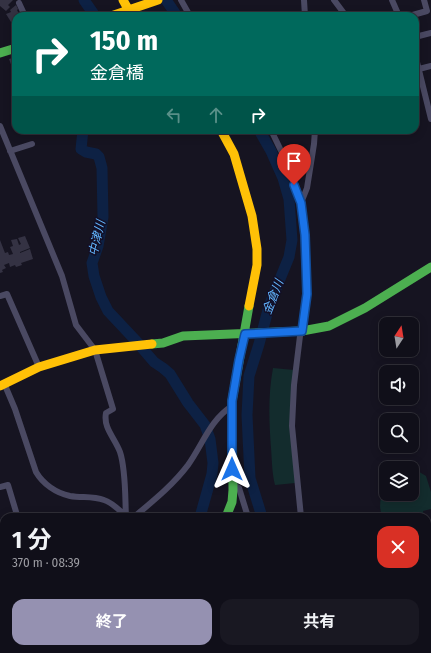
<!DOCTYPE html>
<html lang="ja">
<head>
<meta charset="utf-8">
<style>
  body { margin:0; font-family:"Fira Sans Condensed","Noto Sans JP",sans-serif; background:#191822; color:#f1f3f6; height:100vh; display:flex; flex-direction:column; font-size:15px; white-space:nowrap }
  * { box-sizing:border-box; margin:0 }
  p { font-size:13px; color:#9c9ca2 }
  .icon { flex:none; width:22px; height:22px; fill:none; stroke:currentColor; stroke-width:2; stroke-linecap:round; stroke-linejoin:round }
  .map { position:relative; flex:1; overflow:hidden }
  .details { position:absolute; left:0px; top:513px; width:431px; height:140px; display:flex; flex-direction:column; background:#100f19; border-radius:12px 12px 0 0; box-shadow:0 2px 10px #0003,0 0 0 1px #302f38 }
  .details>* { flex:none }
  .hud { position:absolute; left:12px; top:12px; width:407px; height:122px; border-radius:12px; box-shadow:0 2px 10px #0003,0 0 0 1px #302f38; background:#00695c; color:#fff; overflow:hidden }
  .needle { width:26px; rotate:12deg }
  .buttons { position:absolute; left:379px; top:317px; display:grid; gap:8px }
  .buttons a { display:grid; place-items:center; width:40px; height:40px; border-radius:8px; background:#100f19; box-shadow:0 2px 10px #0003,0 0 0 1px #302f38; font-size:20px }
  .pin { position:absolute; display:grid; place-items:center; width:34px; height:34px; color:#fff; margin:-41px -17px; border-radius:50% 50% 50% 0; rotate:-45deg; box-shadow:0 0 4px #0007 }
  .pin .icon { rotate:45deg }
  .me { position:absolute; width:44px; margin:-22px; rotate:0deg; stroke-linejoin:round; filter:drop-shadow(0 0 3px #0008) }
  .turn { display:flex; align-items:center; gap:14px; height:84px; padding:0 12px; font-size:18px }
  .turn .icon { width:52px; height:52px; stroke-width:2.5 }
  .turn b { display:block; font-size:28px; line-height:34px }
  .lanes { display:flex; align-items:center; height:38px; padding:0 12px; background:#0003; justify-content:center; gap:20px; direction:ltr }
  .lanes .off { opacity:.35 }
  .round { display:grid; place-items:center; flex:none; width:42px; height:42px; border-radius:12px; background:#191822 }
  .headline { display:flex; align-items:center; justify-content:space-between; height:68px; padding:0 12px }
  h1 { font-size:24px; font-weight:700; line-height:30px }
  .primary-button { display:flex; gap:8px; margin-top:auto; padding:8px 12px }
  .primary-button a { flex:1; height:46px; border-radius:12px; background:#9591b1; color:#fff; font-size:16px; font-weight:700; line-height:46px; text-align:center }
  .primary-button a+a { background:#191822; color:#f1f3f6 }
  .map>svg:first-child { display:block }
</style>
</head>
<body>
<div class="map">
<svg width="431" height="653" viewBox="0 0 431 653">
  <rect width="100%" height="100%" fill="#161421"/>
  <!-- green -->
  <path fill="#132c2d" d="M273,368l21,2 1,113 -20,2c-3,-12 -3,-24 -4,-37 -2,-27 -3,-53 2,-80z
    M416,470l10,6 5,16v17l-8,2 1,6h-43l1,-2c-5,-11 2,-21 -1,-32l4,-7h1v18h26v-23z"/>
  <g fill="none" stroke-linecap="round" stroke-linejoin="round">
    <!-- river -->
    <path stroke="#0d2144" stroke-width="11" d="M84,0l9,13
      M166,0l11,16
      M83,130l-2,19 5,3 10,2 3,3 3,11 1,49 -5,29 -6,17 2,13 7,21 7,14 31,33
      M259,130l12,21 12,27 6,21 3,41 -3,17 -20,49 -10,38 -10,32 -2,39 3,63 12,39
      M142,348l12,14 9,6 7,6 18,29 17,22 5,14 3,24 -1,11 -12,43
      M114,653l3,-4
      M264,653l1,-4"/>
  </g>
  <!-- building -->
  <path fill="#343243" d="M0,0h13l-5,5 2,2 -4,4 -6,-5z
    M16,5l2,4 -1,1 3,6h-4v4l-5,2 -5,-8 5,-2 -1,-2z
    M16,57v12l-3,1 -4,-11z
    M25,236l5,12 -10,4v1l10,-4 3,10 -12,4 1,2 -6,2 -1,-2 -5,2 -1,-4 -5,2 2,3 -4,2 1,2 -3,1v-33l5,13 3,-1 1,3 4,-1 -3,-7 3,-1 -2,-6 6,-1 2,6 2,-1 -3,-6z
    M431,550v13l-4,-12z"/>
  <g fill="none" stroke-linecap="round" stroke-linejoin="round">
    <!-- street -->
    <path stroke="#4a4962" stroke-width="6" d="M181,0l9,16
      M304,0l1,16
      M334,0l12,16
      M392,0l7,16
      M19,3l6,13
      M409,16l18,-5 -3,-11
      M415,37l16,-4
      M415,54l16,65
      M419,69l12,-3
      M0,126l62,150 14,49 19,25 18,59 -7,4c-3,15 9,25 14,39 6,18 5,46 6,65
      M271,130l15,31 15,42
      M10,151l22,-7
      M0,296l7,-2 32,73
      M4,383l11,26 21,63c7,12 20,21 34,24 12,2 23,0 34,4 9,3 15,10 22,16
      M233,485l6,3 9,29
      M0,487l8,-2 9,30
      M134,517c19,-16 39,-32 54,-52 15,-21 22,-45 44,-59
      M301,517l-9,-91 2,-41 6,-49 2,-5 5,-37 -3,-70 -3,-21 6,-15 7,-44 1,-14
      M427,617l4,15
      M36,653l2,-4
      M248,653l1,-4"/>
    <!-- fast -->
    <path stroke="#4caf50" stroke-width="9" d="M0,53l16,-5
      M152,344l11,-1 20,-7 119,-5 27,-5 36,-18 66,-41
      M226,517l6,-15 1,-12 -1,-89 17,-95"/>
    <!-- slow -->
    <path stroke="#ffc107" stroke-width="9" d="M123,0l9,16
      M111,16l47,-16
      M221,130l13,24 18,62 5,33v16l-8,41
      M0,386l39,-19 56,-17 57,-6
      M184,653l1,-4"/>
  </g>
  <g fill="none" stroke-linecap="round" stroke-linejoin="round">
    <!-- route casing -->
    <g stroke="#114b97" stroke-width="10">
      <path id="route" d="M232,469v-68l7,-41 6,-26 57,-3 5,-37 -2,-59 -4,-32 -7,-18"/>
    </g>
    <!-- route -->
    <use href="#route" stroke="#1a73e8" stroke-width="7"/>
  </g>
  <g text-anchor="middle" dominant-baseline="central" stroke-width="3" stroke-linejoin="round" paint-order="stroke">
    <!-- water labels -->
    <g font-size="12" font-style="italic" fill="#62b6ff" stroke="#130f26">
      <text transform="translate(97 238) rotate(-77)">中津川</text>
      <text transform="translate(273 297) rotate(-69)">金倉川</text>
    </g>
  </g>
</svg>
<div class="buttons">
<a><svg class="needle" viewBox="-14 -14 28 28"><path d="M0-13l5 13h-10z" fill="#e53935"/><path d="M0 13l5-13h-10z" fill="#9c9ca2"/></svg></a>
<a><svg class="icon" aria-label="sound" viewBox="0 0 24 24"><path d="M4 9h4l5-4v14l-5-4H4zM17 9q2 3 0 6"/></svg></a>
<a><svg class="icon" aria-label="search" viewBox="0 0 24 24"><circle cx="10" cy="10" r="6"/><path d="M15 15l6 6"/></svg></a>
<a><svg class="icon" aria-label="layers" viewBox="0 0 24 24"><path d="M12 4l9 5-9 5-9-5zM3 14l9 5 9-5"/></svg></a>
</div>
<div class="pin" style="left:294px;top:185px;background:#d93025"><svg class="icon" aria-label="arrive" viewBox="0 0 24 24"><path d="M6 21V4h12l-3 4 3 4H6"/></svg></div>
<svg class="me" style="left:232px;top:469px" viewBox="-20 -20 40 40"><path d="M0-17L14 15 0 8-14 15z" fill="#1a73e8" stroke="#fff" stroke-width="4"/></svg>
<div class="hud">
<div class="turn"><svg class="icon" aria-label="right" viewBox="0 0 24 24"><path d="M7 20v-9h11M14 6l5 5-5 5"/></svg><div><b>150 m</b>金倉橋</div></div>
<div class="lanes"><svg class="icon off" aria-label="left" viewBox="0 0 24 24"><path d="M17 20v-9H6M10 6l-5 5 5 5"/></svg><svg class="icon off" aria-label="ahead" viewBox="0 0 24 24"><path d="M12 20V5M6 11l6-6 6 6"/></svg><svg class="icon" aria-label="right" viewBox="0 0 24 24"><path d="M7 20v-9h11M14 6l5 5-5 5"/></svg></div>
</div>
<section class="details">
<div class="headline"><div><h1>1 分</h1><p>370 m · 08:39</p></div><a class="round" style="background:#d93025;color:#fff"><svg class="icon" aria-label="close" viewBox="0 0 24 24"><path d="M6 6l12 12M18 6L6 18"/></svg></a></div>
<div class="primary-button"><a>終了</a><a>共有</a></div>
</section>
</div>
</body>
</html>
